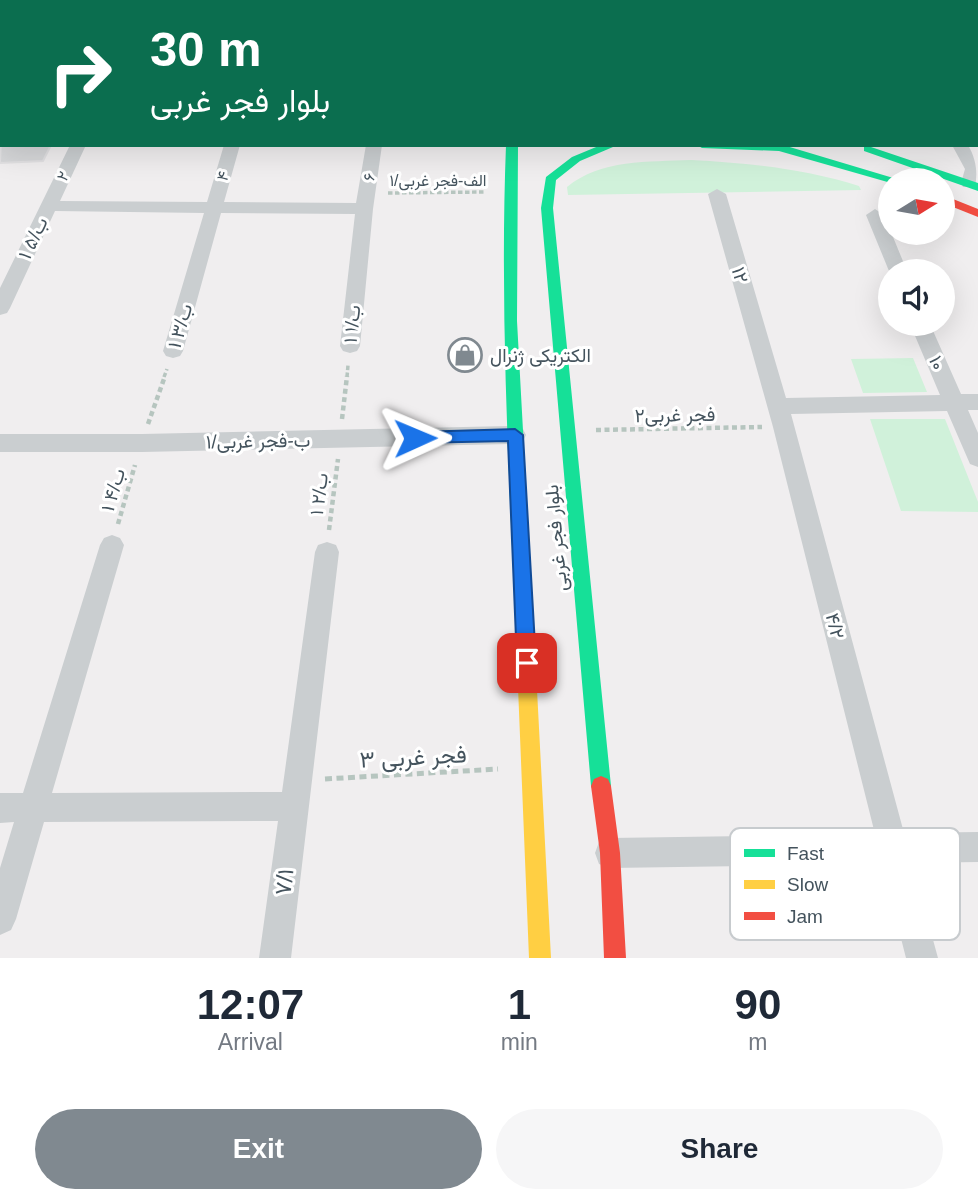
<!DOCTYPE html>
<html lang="en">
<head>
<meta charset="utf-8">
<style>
  body { margin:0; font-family:Arial,Vazirmatn,sans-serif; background:#f6f6f7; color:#1f2937; height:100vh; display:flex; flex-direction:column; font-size:26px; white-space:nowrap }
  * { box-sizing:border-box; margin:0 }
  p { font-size:23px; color:#747a83 }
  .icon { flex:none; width:38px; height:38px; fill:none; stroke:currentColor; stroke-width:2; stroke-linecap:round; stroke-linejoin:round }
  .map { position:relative; height:958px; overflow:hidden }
  .sheet { display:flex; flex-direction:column; background:#fff; flex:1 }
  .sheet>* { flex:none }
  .top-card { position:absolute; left:0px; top:0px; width:978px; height:147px; box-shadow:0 7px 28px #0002; background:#0b6e4f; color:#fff; overflow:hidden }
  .needle { width:46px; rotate:79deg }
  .tools { position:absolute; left:878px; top:168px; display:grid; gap:14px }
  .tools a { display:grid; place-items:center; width:77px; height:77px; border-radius:50%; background:#fff; box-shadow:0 7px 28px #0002; font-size:35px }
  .pin { position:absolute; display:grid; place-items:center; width:60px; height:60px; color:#fff; margin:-30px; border-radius:14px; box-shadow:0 4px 10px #0006 }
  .me { position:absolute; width:77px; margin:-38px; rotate:89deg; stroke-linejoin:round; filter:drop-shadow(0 0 5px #0008) }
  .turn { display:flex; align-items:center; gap:24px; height:147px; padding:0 35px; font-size:32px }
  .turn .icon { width:91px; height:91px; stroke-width:2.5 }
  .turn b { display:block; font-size:49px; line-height:60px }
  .eta { display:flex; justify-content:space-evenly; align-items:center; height:119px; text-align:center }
  .eta b { font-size:42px; font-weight:700; line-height:49px }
  .cta { display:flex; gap:14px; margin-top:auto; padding:14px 35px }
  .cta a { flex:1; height:80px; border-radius:42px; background:#808990; color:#fff; font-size:28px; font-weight:700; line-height:80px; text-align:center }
  .cta a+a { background:#f6f6f7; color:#1f2937 }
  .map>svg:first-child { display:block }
</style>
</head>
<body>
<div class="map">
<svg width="978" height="958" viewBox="0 0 978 958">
  <rect width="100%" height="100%" fill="#f0eeef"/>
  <!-- green -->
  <path fill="#d0f1da" d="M691,160c58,3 113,9 168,26l2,4 -293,5 -1,-8c34,-28 81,-25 124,-27z
    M913,358l14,34 -64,1 -12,-34z
    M870,419h75l33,83v10l-77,-1z"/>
  <!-- building -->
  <path fill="#d6d7d9" stroke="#e1e0e2" stroke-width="2" d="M2,116v29h49l-8,16 -43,2z"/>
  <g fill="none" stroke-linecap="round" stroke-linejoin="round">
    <!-- path-far2 -->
    <path stroke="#b6c5bf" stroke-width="3.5" stroke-dasharray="4.5 2.5" stroke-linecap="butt" d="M388,193l96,-1
      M164,377l3,-8
      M347,377l1,-12"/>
    <!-- path-far1 -->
    <path stroke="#b6c5bf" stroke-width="4.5" stroke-dasharray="5 3.5" stroke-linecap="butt" d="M342,419l5,-43
      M148,424l17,-48
      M596,430l166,-3
      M118,524l17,-59
      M329,530l9,-71"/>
    <!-- path -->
    <path stroke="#b6c5bf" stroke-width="5" stroke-dasharray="7 4.5" stroke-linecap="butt" d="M325,779l173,-10"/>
    <!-- street -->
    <path fill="#caced0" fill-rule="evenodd" d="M70,145h16l-26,56 147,1 17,-57h16l-16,57 132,1 10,-58h16l-9,64 -13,137 -3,5 -7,2 -7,-2 -3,-5 15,-132 -134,-1 -38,138 -3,5 -7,2 -7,-2 -3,-5 41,-138 -149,-2 -45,97 -3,5 -7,2v-27z
      M952,145h16c8,14 10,27 7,42h-12l-2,-4 4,-14z
      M717,189l9,5 60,204 154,-3 -30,-71h20l31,70h17v16h-10l10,23v34l-8,-3 -23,-53 -156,3 113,419 74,-1v30l-66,1 26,95h-32l-24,-94 -272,4 -11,-4 -4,-11 4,-11 11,-4 265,-4 -102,-407 -65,-233z
      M875,209l9,6 23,56h-16v3l-2,-3 -23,-56z
      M515,426l8,3 3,6 -3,6 -8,3 -373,8h-142v-18h142z
      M112,535l8,3 4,7 -72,248 230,-1 33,-240 3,-7 9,-3 9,3 3,7 -48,406h-32l19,-137 -234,1 -28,97 -5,11 -11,5v-67l14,-46 -14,1v-30h23l77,-248 4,-7z"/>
    <!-- fast -->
    <path fill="#16e098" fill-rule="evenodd" d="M0,37h2v6h-2z
      M506,145h12l-1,176 16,292 -3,6 -6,2 -6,-2 -3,-6c-7,-156 -15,-312 -9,-468z
      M601,145l12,2 -33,14 -24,19 -3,28 58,578 -3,7 -7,3 -7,-3 -3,-7 -50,-578 5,-31 26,-20z
      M697,145h86l117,35h-9v3l-112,-32 -77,-3z
      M868,146l110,37v8l-114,-40v-4z"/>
    <!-- slow -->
    <path fill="#ffcf43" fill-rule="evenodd" d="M976,5h2v6h-2z
      M524,605l6,2 3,6 18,345h-22l-14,-345 3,-6z"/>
    <!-- jam -->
    <path fill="#f24e42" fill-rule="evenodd" d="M976,30h2v6h-2z
      M943,195l35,14v8l-35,-14z
      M601,776l7,3 3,7 9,67 6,105h-22l-4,-105 -9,-67 3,-7z"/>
  </g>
  <!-- route -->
  <path fill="#1a73e8" stroke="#114b97" stroke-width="2" d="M515,429l8,6 13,228 -3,7 -6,2 -7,-2 -3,-7 -9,-222 -93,2 -8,-5 8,-6z"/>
  <!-- icons -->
  <defs>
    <g id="shop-ring" transform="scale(1.75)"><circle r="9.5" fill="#fff" stroke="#808990" stroke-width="1.5"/><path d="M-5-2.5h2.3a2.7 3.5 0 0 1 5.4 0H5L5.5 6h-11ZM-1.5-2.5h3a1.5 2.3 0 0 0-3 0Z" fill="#808990"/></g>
  </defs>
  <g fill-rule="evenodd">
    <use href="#shop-ring" x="465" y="355"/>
  </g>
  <g text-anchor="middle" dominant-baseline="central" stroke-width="6" stroke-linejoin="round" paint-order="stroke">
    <!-- far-street labels -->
    <g font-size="16" fill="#44535d" stroke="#fff">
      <text transform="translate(63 176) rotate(-64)">۲</text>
      <text transform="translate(223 176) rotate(-72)">۴</text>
      <text transform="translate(369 177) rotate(-82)">۶</text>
      <text x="438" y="180">۱/الف-فجر غربی</text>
    </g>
    <!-- street labels -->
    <g font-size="19" fill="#44535d" stroke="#fff">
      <text transform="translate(33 238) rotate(-65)">۱ ب/۵</text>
      <text transform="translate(740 275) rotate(74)">۱۲</text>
      <text transform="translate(352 324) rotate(-84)">۱ ب/۱</text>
      <text transform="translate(180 326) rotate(-74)">۱ ب/۳</text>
      <text transform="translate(937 363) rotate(67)">۱۰</text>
      <text transform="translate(675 415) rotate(-1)">فجر غربی۲</text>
      <text transform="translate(258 441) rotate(-1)">۱/ب-فجر غربی</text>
      <text transform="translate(113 490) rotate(-74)">۱ ب/۴</text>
      <text transform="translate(319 494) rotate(-83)">۱ ب/۲</text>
      <text transform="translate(556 538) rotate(-95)">بلوار فجر غربی</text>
      <text transform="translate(835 626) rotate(76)">۴/۲</text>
    </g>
    <!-- poi labels -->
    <g font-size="19" fill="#44535d" stroke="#fff" text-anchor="start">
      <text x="490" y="355">الکتریکی ژنرال</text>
    </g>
    <!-- near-street labels -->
    <g font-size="23" fill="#44535d" stroke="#fff">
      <text transform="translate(413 757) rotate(-3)">۳ فجر غربی</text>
      <text transform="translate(284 882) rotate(-83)">۷/۱</text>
    </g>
  </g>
  <!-- legend -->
  <rect x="730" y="828" width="230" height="112" rx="10" fill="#fff" stroke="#c7cbce" stroke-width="2"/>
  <rect x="744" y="849" width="31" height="8" fill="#16e098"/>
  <rect x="744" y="880" width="31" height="9" fill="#ffcf43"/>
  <rect x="744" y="912" width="31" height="8" fill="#f24e42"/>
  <g font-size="19" fill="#44535d">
    <text x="787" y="860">Fast</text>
    <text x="787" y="891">Slow</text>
    <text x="787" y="923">Jam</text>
  </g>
</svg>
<div class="tools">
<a><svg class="needle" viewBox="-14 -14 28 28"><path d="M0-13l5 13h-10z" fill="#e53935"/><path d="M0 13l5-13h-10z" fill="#747a83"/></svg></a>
<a><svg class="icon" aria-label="sound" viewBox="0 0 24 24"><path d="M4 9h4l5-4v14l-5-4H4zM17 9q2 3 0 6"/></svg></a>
</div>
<div class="pin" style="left:527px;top:663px;background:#d93025"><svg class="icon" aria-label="arrive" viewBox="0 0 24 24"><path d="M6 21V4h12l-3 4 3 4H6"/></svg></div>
<svg class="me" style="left:415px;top:438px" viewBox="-20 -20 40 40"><path d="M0-17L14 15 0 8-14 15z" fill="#1a73e8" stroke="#fff" stroke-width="4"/></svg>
<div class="top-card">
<div class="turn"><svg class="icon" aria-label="right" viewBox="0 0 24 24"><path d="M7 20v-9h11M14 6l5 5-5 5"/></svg><div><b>30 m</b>بلوار فجر غربی</div></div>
</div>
</div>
<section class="sheet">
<div class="eta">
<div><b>12:07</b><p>Arrival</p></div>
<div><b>1</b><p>min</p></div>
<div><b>90</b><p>m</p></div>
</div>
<div class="cta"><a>Exit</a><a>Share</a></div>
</section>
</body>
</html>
